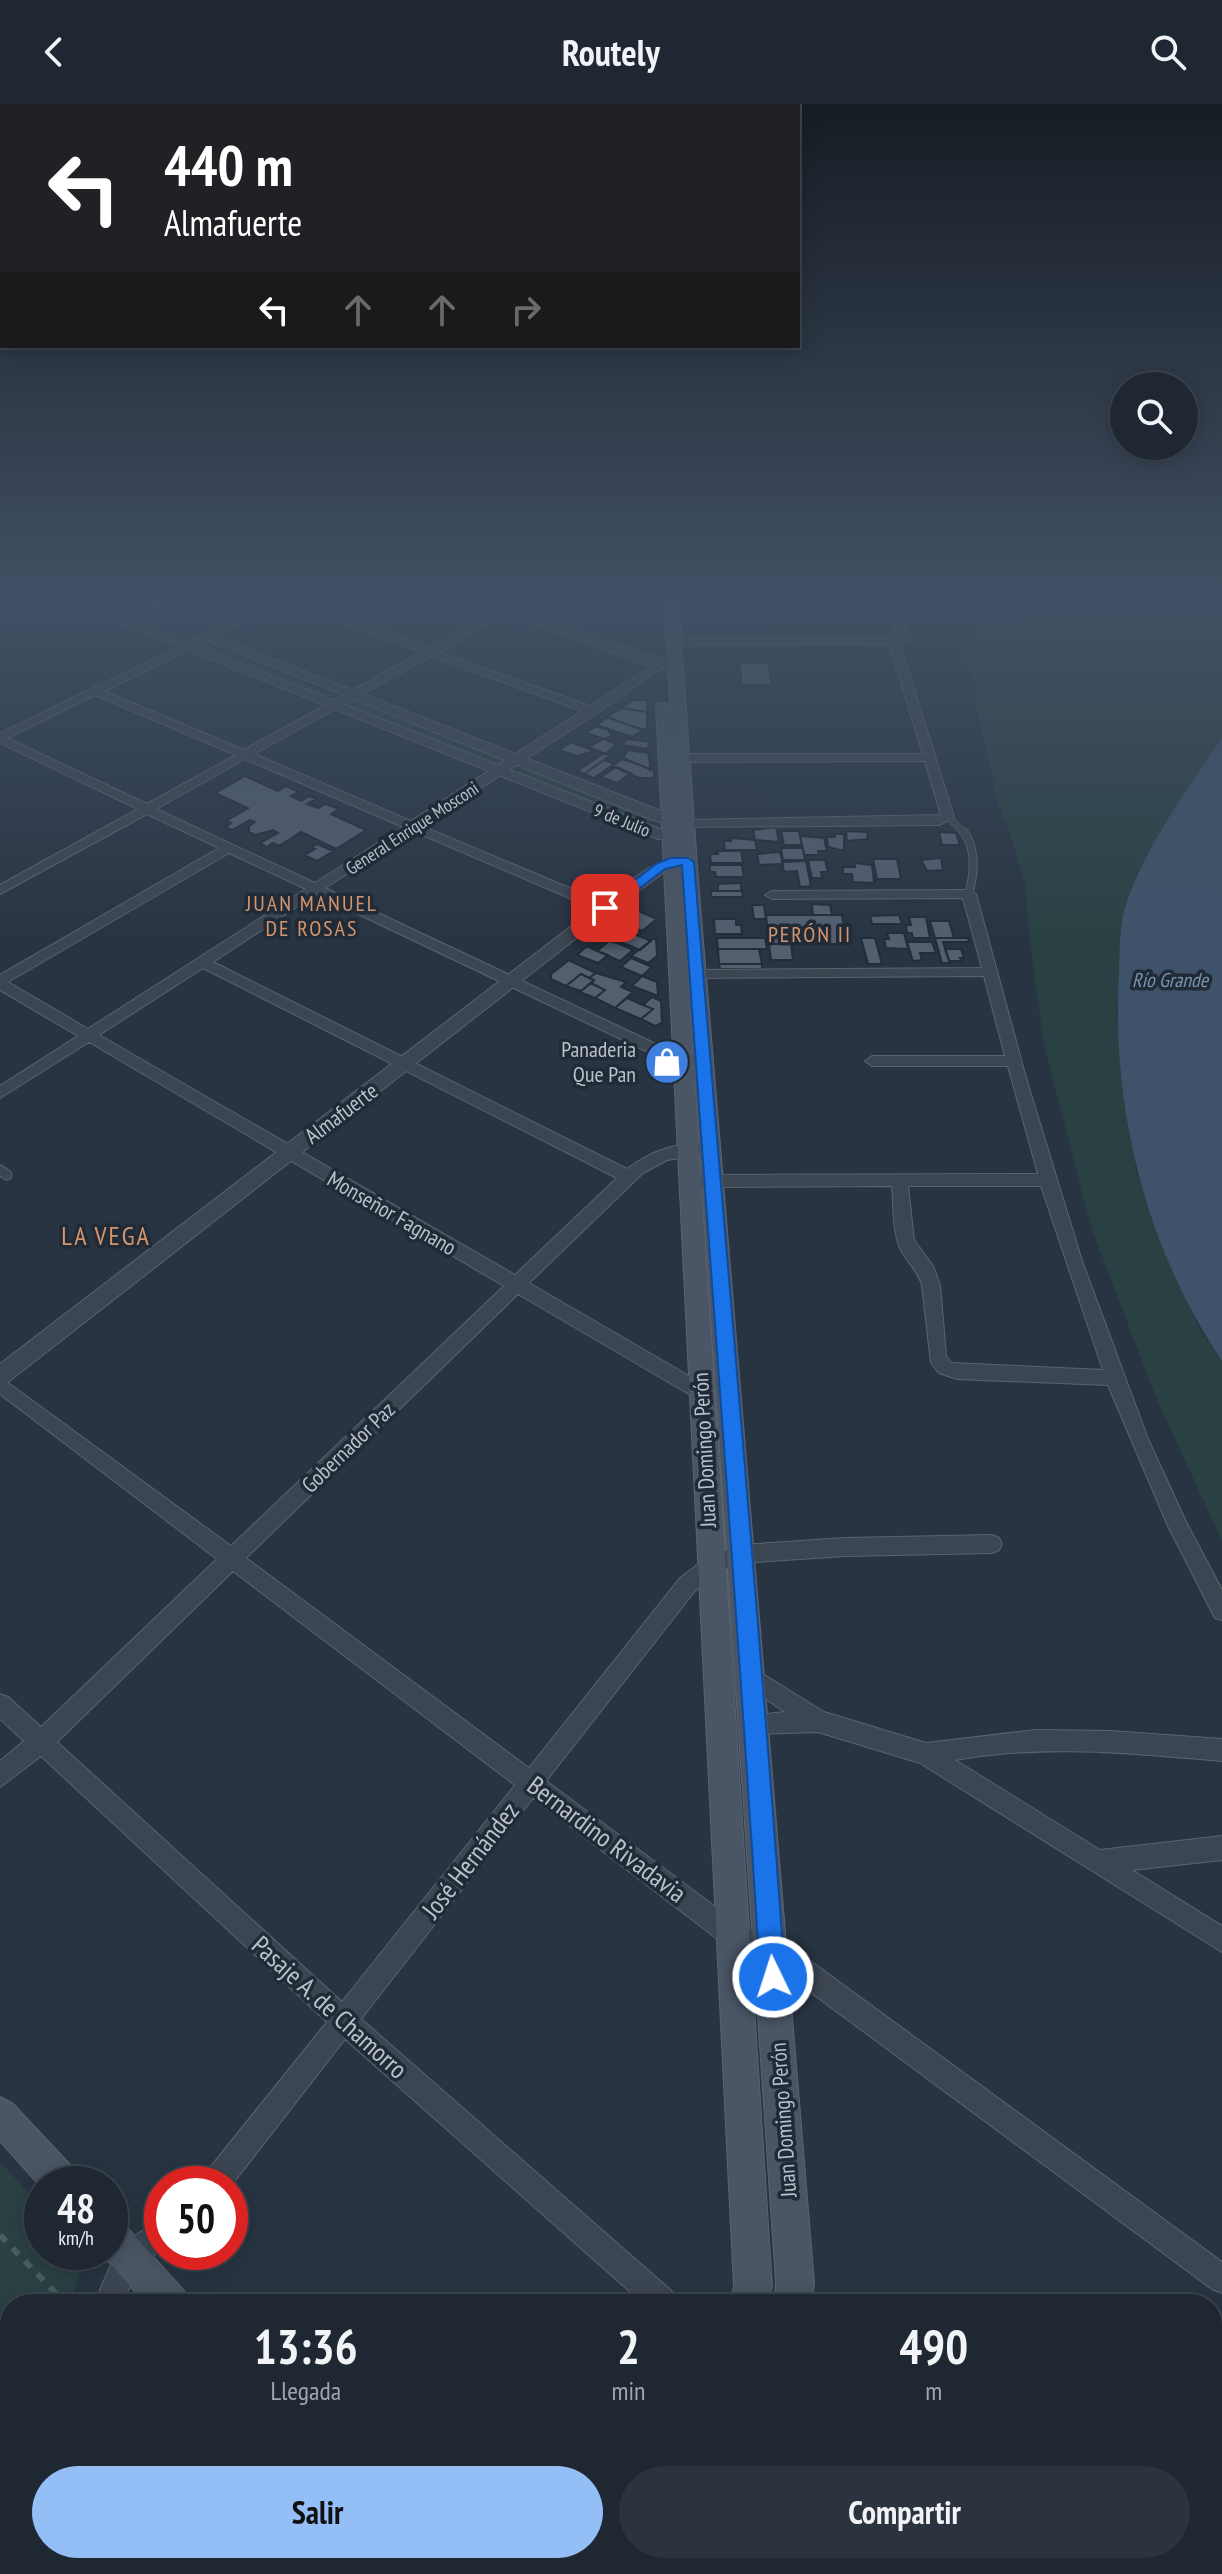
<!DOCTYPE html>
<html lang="es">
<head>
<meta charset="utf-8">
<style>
  body { margin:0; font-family:"PT Sans Narrow",sans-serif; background:#2b333e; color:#f1f3f6; height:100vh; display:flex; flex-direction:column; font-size:30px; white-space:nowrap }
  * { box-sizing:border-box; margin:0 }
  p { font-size:26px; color:#a1a5ac }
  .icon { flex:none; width:44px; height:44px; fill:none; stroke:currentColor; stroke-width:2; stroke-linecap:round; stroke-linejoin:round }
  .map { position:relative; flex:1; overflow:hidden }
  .drawer { position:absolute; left:0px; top:2190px; width:1222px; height:280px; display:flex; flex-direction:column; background:#1e2732; border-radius:32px 32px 0 0; box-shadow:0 4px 20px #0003,0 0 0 2px #3c444d }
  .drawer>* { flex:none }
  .top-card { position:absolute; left:0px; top:0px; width:800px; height:244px; box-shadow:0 4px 20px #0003,0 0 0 2px #3c444d; background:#202124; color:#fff; overflow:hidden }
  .tools { position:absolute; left:1110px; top:268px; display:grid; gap:16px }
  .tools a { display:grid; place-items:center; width:88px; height:88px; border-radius:50%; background:#1e2732; box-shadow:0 4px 20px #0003,0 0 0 2px #3c444d; font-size:40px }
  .speed { position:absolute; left:24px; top:2062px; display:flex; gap:16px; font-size:40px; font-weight:700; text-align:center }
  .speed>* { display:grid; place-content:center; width:104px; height:104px; border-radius:50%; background:#1e2732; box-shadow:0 4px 20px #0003,0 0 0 2px #3c444d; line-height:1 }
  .speed small { font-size:20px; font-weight:400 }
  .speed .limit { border:12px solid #d22; background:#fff; color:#111 }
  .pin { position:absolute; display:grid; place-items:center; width:68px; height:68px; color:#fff; margin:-34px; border-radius:16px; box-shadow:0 4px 12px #0006 }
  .me { position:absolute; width:88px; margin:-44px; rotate:356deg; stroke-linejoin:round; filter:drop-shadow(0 0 6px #0008) }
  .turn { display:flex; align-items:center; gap:28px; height:168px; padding:0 32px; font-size:36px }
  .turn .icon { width:104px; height:104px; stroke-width:2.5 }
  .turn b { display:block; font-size:56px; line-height:68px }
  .lanes { display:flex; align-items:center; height:76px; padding:0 32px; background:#0003; justify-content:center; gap:40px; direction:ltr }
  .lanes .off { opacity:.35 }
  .eta { display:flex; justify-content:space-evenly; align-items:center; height:136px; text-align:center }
  .eta b { font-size:48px; font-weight:600; line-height:56px }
  .action { display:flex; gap:16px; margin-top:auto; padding:16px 32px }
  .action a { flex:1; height:92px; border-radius:48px; background:#94bef6; color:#111; font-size:32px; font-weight:600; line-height:92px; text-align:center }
  .action a+a { background:#2b333e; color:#f1f3f6 }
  header { display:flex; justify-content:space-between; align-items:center; height:104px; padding:0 32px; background:#1e2732; font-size:36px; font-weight:600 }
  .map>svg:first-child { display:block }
</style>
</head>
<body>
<header><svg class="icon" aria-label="back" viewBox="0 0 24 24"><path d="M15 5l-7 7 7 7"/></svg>Routely<svg class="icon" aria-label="search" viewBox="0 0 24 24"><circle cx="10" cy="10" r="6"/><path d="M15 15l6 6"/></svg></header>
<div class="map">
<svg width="1222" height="2470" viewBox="0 0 1222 2470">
  <rect width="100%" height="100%" fill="#283442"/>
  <!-- green -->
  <path fill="#2a4143" d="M976,492h246v142l-42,65 -54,101 -9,109 19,157 32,91 32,68 22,32v180l-67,-146 -64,-168 -47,-182 -14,-101 -5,-60 -17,-57 -9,-21 -24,-103 2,-19 -15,-27 16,-26z
    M201,538l132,53 -7,3 -131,-53z
    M351,596l150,60 1,3 -7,1 -150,-60z
    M522,664l129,51 -1,3 -7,2 -126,-52z
    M0,2058l42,45v45h37c2,20 -1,34 -11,52h-58v19l-10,-9z
    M178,2460h194l10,10h-195z"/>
  <!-- water -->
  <path fill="#3e536a" d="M1222,634v623c-76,-113 -111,-253 -103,-387 1,-23 0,-52 8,-73 22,-59 60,-112 95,-163z"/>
  <!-- building -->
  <path fill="#535f6f" stroke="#232d39" stroke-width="2" d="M159,492h11l10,3 -21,10 -16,-6z
    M739,559h29l4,22h-30z
    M633,596h14v12l-26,-4z
    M621,604l26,4v15l-4,3 -36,-13z
    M607,613l36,13 -11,7 -35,-12z
    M596,622l12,4 4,6 -8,3 -18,-6z
    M603,635l13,5 -10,10 -18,-7z
    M627,635l23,3 -3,7 -25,-4z
    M571,638l24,9 -18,5 -18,-6z
    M628,646l20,3 3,17 -28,-12z
    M604,649l7,2 -27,19 -7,-3z
    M622,655l32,11v8h-15l-27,-12z
    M604,656l10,4 -20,14 -10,-4z
    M616,663l15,6 -14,10 -16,-6z
    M245,672l33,15 8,-5 13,6 -8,4 10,5 8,-5 7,3 -9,5 11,4 8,-4 13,5 -8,5 35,16 -30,19 -35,-17 -22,14 -6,-3 -6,4 -7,-4 18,-10 -5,-3 -18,5 -6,-3v-6l6,-4 -5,-2 -18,10 -7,-3 6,-4 -5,-2 22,-13 -33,-15z
    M776,723l3,15 -24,-2 -2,-10z
    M781,727h18l3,14h-18z
    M846,727l21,1 1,7 -21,2z
    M939,728l17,1 4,12h-18z
    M835,730h9v17l-16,-4 -1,-10h8z
    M800,732l24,2 3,13h-9l1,4h-15z
    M731,734l24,2 2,10h-32l-1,-9h7z
    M317,740l16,7 -16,10 -13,-6 11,-6 -4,-2z
    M781,744h22l2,12h-22z
    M717,747h24l2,12h-32l-1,-9h8z
    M780,748l3,12 -24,1 -2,-11z
    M941,754l2,12 -16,1 -6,-11z
    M873,755h24l4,20h-24z
    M808,756h17l3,12h-7l1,6h-10z
    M806,757l5,25 -11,1 -3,-16 -13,1 -2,-10z
    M855,759l17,2 2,18 -21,-1 -1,-8h-9v-7h12z
    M710,761h32l2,12h-28l-1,-5h-5z
    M741,779v8h-23v-7z
    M711,787h31l1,6h-32z
    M812,800l18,1 2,10h-19z
    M752,801h12l2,14h-12z
    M634,805l23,10 -15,12 -23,-10z
    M766,811h76l5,29h-78z
    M899,811l3,9h-30l-2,-8z
    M909,813h17l4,21h-17l-1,-5h-5l-1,-8h5z
    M714,815h22v6h5l1,9h-27z
    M930,817h19l5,17h-19z
    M629,828l22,9 -11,9 -22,-9z
    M887,829h17l4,16 -22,-1 -2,-9h5z
    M717,834h48l2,11h-49z
    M861,834h14l7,26h-14z
    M935,834h33l1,4h-26l7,21h-8z
    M653,835h3l1,17 -9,7 -17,-7z
    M609,837l11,3 13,6 -13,11 -23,-10z
    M907,838h25l4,11h-16l2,7 -9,1z
    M769,840h22l2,16h-22z
    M587,842l10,5 11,4 -10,8 -21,-8z
    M718,845h41l3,15h-43z
    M945,845h16l3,9h-4l2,3h-13z
    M631,854l21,9 -10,9 -21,-9z
    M569,856l1,1 26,12 -7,5 -8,-4 -15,12 -15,-7v-5z
    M719,860h43v5h-42z
    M596,869l30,9 -5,5 12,5 -18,16 -20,-10 10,-8 -13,-6 2,-4 -5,-2z
    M581,870l13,6 -13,11 -15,-5z
    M642,872l15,6 1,14 -26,-10z
    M591,879l14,7 -10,8 -15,-6z
    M652,893l9,4 1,22 -7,3 -14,-7 12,-10 -10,-4z
    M627,894l16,7 10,4 -12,10 -26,-11z
    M10,2439v21h27l8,10h-45v-30z"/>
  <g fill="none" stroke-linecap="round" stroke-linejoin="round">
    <!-- service-far2 casing -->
    <g stroke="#5a646f" stroke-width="7">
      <path id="service-far2" d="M948,713l17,17"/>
    </g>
    <!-- service-far1 casing -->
    <g stroke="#5a646f" stroke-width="9">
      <path id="service-far1" d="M964,728c13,19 10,41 5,62"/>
    </g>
    <!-- service casing -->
    <g stroke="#5a646f" stroke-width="11">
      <path id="service" d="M0,1066l7,5"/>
    </g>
    <!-- minor casing -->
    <g stroke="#5a646f" stroke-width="2">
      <path id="minor" d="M45,492h13l-58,25v-7z
        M284,492h12l-3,3 137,49 95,-52h12l-98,56 151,54 67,-43 9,2 -69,48 -175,113 188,79v6h-10l-187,-80 -88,57 350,165 27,4v6l-35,-2 -351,-167 -103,68 414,207c21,-16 52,-30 80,-23l2,4 -2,4 -40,6 -24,13 -114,110 179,104 2,5 -2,5h-14l-176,-103 -272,264 283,210 151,-190 24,-18 36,-15 106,-7 146,-3 7,3 3,6 -3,6 -7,3 -146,3 -105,7 -23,9 -24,20 -148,189 194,144 39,13 443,324v31l-10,-4 -449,-332 -39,-13 -191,-146 -172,221 314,275 4,10h-35l-299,-265 -115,148v-3h-29l4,-10 122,-152 -286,-266 -41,31v-26l24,-20 -24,-22v-25l8,3 33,30 176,-168 -217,-165v-17l231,169 273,-260 -415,-244 -89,56v-12l78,-50 -78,-46v-15l219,-127 -72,-34 -147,80v-9l138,-76 -138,-66v-10zM285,499l137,49 -178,98 -140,-59zM431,552l151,55 -171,110 -157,-67zM95,591l141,60 -89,49 -140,-66zM245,655l158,68 -88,56 -159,-74zM229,749l77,36 -218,140 -80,-47zM203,864l414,210 -102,97 -416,-240zM233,1467l282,214 -173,217 -285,-260z
        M886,492h10l13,45 -9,3 54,173 -15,8 -257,2v-6l4,-1 255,-5 -16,-54 -242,1 -6,-4 6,-4h240l-34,-110 -215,1 -5,-3 5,-3 224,-1z
        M969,786l7,4 50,184 56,183 66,178 38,83 36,68v30l-7,-2 -47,-92 -60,-141 -151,-6 -18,-6 -8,-10 -9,-78c-4,-14 -13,-21 -20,-33 -10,-18 -8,-46 -10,-66l-191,1 -8,-6 8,-6 337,-1 -30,-108h-136l-7,-5 7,-5h133l-21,-80 -301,2 -7,-4 7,-4 299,-2 -19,-70 -191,1 -7,-4 7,-4zM908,1082h133l62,184 -152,-7 -5,-7 -6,-71 -7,-19 -19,-26z
        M751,1563l73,45 102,31 110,-13 74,1 112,8v22c-88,-8 -179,-17 -267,-1l145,90 122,-14v24l-90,10 90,56v26l-302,-189 -102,-31 -62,2 -8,-4 -3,-7 3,-7 37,-4 -42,-28 -3,-7 3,-7z
        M162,2114v31l-23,17 -17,38h-28l25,-58z
        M10,2317v39l-10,4v-39z
        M1080,2460h39l4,10h-38z"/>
    </g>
    <!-- tertiary casing -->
    <g stroke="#5a646f" stroke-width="2">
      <path id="tertiary" d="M53,492h16l596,235 9,-5 -21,-6 -444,-179 11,-3 474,186 -19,15h-17z
        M451,492h17l214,69 -7,4 -19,-1z
        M688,753l6,2v6l-27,5 -56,41 -603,471 -8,3v-21l599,-459c28,-21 54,-48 89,-48z"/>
    </g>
    <!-- secondary casing -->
    <g stroke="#5a646f" stroke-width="2">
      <path id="secondary" d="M664,492h14l20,284 116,1403 -2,21h-38l2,-21 -91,-1350 87,1354 -5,17h-38l5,-17 -78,-1581 2,-3h10l3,14z
        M0,1993l12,6 64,68 5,13h-39v4l-42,-47z
        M110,2114l13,5 61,68 6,13h-44l-46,-52h10z
        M0,2268l10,5v46l-10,-4z
        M123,2460h46l4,10h-46z
        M378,2460h47l4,10h-47z
        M598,2460h44l-4,10h-44z
        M664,2460h43l-4,10h-43z"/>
    </g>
    <!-- path -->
    <path stroke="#485e60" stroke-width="6" stroke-dasharray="9 9" stroke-linecap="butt" d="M0,2131l66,69
      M285,2460l7,10"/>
    <!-- service-far2 -->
    <use href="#service-far2" stroke="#3c4652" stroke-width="6"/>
    <!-- service-far1 -->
    <use href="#service-far1" stroke="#3c4652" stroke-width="7"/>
    <!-- service -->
    <use href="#service" stroke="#3c4652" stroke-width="9"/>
    <!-- minor -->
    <use href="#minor" fill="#3c4652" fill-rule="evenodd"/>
    <!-- tertiary -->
    <use href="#tertiary" fill="#3c4652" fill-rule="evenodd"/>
    <!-- secondary -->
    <use href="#secondary" fill="#4a5565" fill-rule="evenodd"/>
  </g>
  <!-- sky -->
  <linearGradient id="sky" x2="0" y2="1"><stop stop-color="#161d24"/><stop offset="0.59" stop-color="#425065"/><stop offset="1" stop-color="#425065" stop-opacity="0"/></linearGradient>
  <rect width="1222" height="837" fill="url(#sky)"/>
  <!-- route -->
  <path fill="#1a73e8" stroke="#114b97" stroke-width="2" d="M671,754h17l6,4c30,371 65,743 91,1115l-4,9 -8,4 -9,-4 -4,-9c-22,-371 -53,-741 -78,-1112l-17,4 -55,42 -11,-3 57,-44z"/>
  <!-- icons -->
  <defs>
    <g id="shop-disc" transform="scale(2.3)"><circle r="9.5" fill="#3f7fe0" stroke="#202b37"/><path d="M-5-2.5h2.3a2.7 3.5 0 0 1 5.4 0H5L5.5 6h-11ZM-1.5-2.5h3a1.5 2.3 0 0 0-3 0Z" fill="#fff"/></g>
  </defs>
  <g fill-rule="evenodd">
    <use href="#shop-disc" x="667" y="958"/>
  </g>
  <g text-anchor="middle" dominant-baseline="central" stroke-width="7" stroke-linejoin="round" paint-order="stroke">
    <!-- far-street labels -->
    <g font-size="18" fill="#b9c1cc" stroke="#202b37">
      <text transform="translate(622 716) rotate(22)">9 de Julio</text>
      <text transform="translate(412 724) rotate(-33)">General Enrique Mosconi</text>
    </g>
    <!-- far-water labels -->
    <g font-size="20" font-style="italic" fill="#7a93ad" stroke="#202b37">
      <text x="1170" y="876">Río Grande</text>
    </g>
    <!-- far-quarter labels -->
    <g font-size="22" letter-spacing="2" fill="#d4946c" stroke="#202b37">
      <text x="312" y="799">JUAN MANUEL<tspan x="312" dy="25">DE ROSAS</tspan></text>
      <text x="810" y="830">PERÓN II</text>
    </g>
    <!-- poi labels -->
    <g font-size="22" fill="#b9c1cc" stroke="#202b37" text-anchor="end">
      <text x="636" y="945">Panaderia<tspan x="636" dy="25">Que Pan</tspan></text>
    </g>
    <!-- street labels -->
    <g font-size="22" fill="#b9c1cc" stroke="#202b37">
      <text transform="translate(341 1009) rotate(-37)">Almafuerte</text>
      <text transform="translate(392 1109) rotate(30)">Monseñor Fagnano</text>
      <text transform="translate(348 1343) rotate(-44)">Gobernador Paz</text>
      <text transform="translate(704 1346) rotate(-93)">Juan Domingo Perón</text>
      <text transform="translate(783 2016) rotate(-94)">Juan Domingo Perón</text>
    </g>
    <!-- quarter labels -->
    <g font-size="26" letter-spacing="2" fill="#d4946c" stroke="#202b37">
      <text x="106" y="1131">LA VEGA</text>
    </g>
    <!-- near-street labels -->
    <g font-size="26" fill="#b9c1cc" stroke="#202b37">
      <text transform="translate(607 1735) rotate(37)">Bernardino Rivadavia</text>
      <text transform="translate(470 1756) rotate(-52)">José Hernández</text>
      <text transform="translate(330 1903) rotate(42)">Pasaje A. de Chamorro</text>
    </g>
  </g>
</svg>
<div class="tools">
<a><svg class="icon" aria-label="search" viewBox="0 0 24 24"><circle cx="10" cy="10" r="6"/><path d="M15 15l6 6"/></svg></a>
</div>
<div class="speed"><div>48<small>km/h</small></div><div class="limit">50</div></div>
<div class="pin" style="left:605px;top:804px;background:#d93025"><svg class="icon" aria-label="arrive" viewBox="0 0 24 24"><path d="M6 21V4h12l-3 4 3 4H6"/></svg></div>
<svg class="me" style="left:773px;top:1873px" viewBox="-20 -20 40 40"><circle r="17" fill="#1a73e8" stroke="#fff" stroke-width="3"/><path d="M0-11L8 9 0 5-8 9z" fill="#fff"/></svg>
<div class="top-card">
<div class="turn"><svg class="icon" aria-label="left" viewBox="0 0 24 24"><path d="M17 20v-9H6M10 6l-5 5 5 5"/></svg><div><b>440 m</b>Almafuerte</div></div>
<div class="lanes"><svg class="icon" aria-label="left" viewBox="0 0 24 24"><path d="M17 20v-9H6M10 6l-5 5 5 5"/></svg><svg class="icon off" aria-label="ahead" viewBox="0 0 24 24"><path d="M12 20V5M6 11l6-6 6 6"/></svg><svg class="icon off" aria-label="ahead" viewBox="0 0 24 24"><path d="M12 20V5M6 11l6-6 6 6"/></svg><svg class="icon off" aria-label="right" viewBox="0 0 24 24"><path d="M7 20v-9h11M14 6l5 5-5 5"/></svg></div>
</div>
<section class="drawer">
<div class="eta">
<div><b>13:36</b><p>Llegada</p></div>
<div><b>2</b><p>min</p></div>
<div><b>490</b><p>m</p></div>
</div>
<div class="action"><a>Salir</a><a>Compartir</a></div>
</section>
</div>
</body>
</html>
